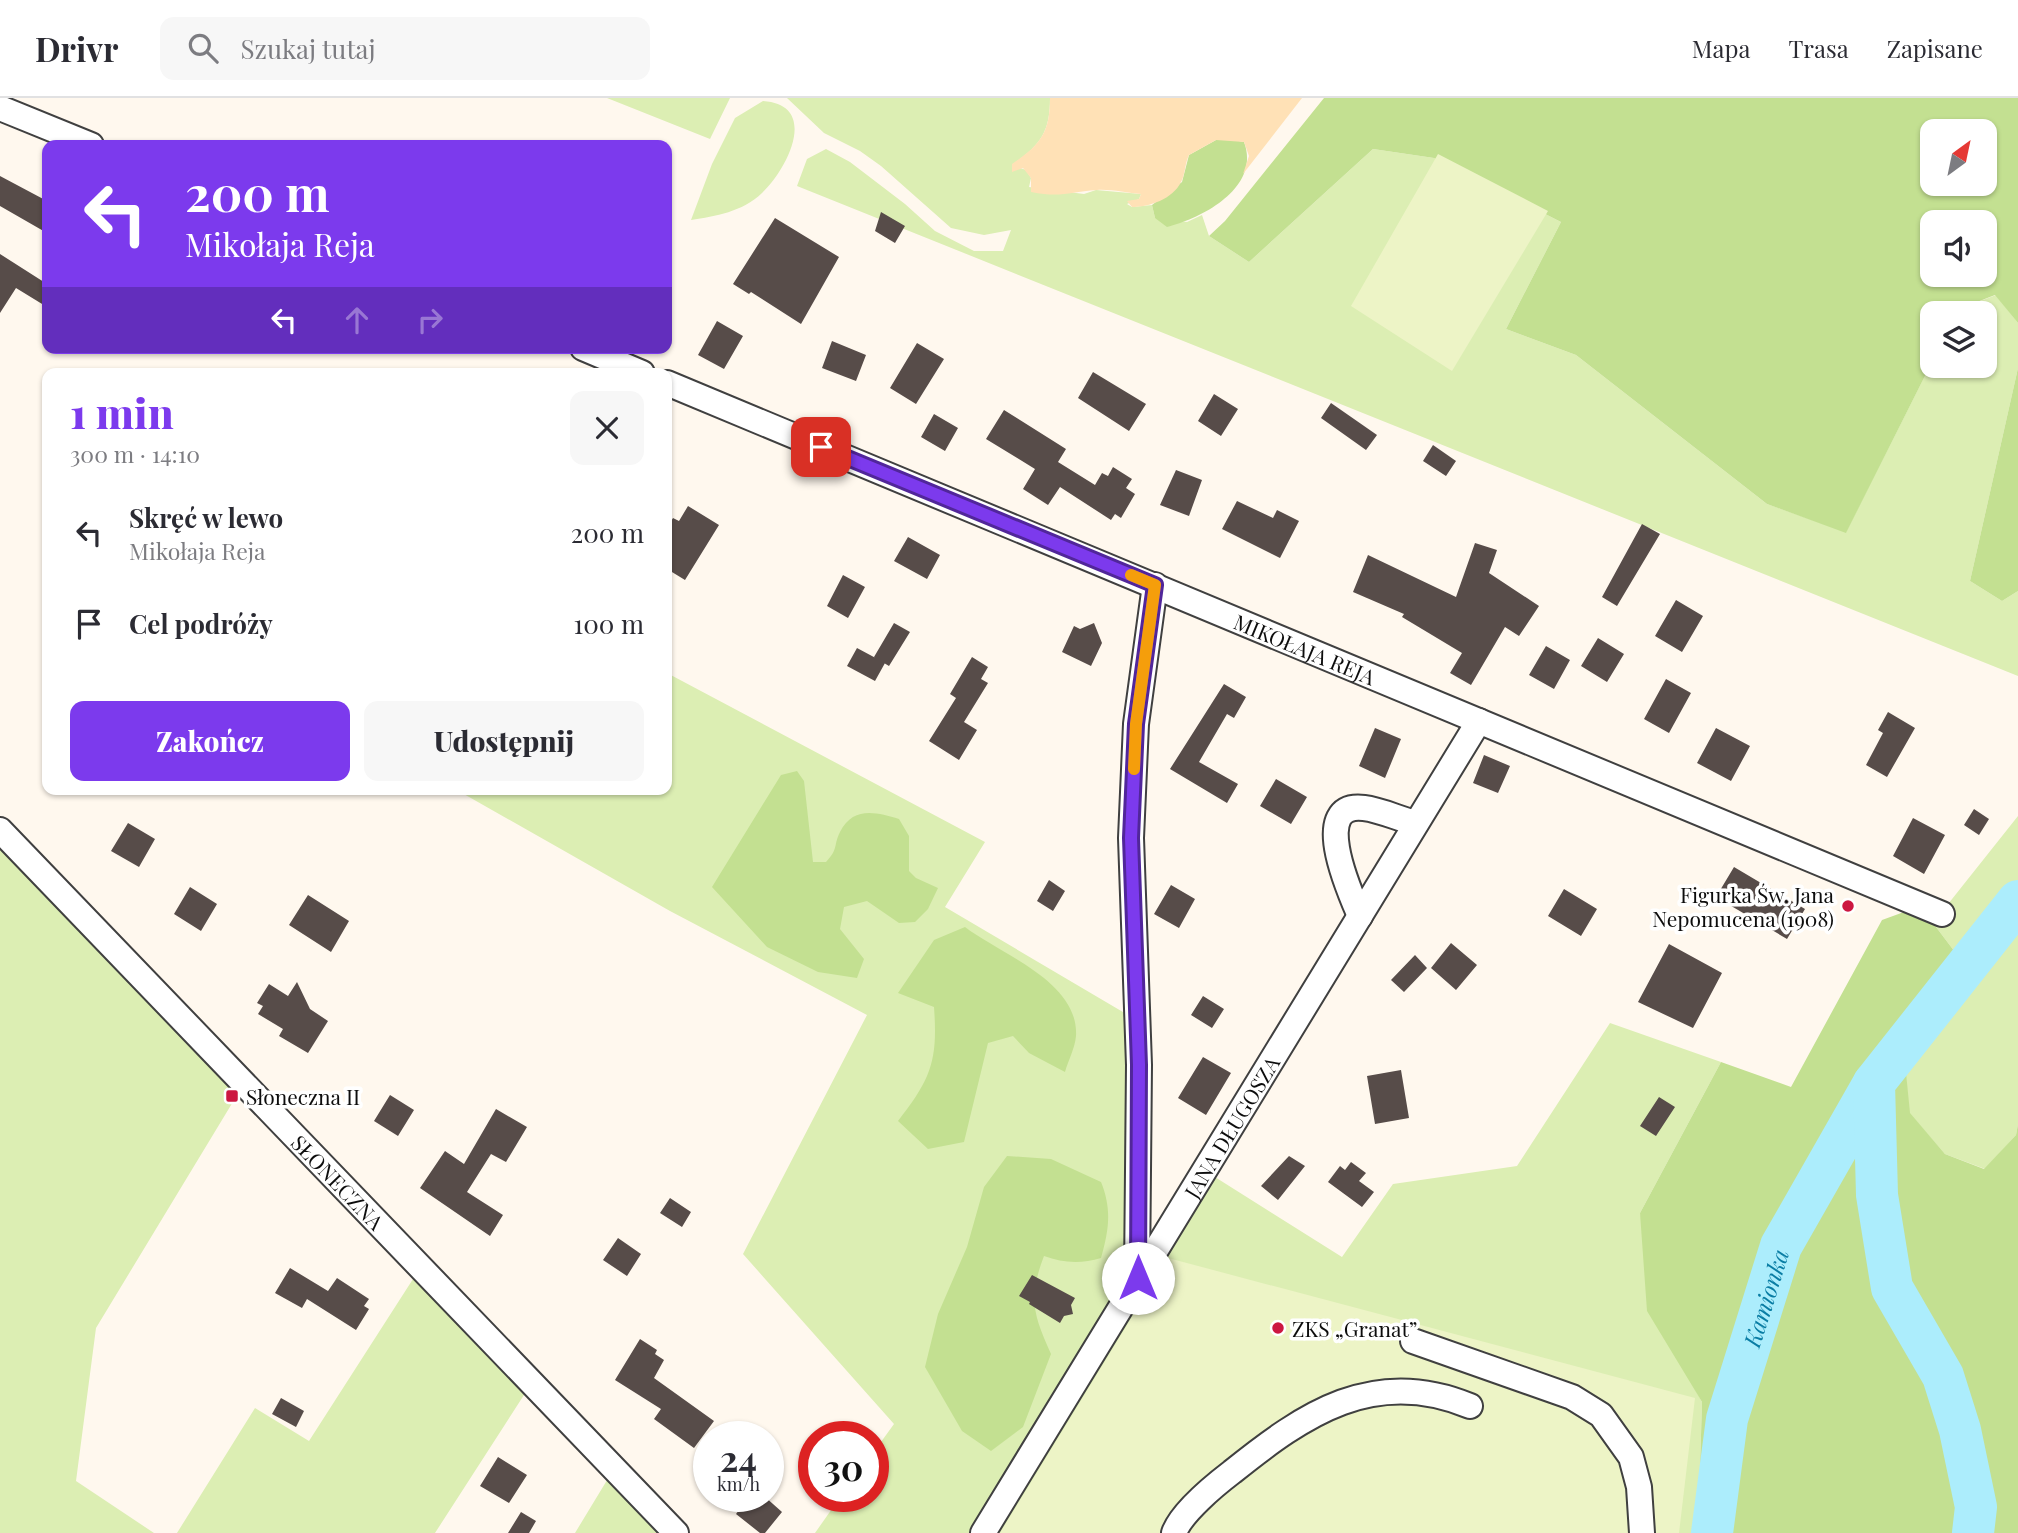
<!DOCTYPE html>
<html lang="pl">
<head>
<meta charset="utf-8">
<style>
  body { margin:0; font-family:"Playfair Display",serif; background:#f7f7f7; color:#2b2b33; height:100vh; display:flex; flex-direction:column; font-size:26px; white-space:nowrap }
  * { box-sizing:border-box; margin:0 }
  p { font-size:23px; color:#7c7c81 }
  .icon { flex:none; width:38px; height:38px; fill:none; stroke:currentColor; stroke-width:2; stroke-linecap:round; stroke-linejoin:round }
  .map { position:relative; flex:1; overflow:hidden }
  .drawer { position:absolute; left:42px; top:270px; width:630px; height:427px; display:flex; flex-direction:column; background:#fff; border-radius:14px; box-shadow:0 2px 5px #0004 }
  .drawer>* { flex:none }
  .banner { position:absolute; left:42px; top:42px; width:630px; height:214px; border-radius:14px; box-shadow:0 2px 5px #0004; background:#7c3aed; color:#fff; overflow:hidden }
  .needle { width:46px; rotate:33deg }
  .controls { position:absolute; left:1920px; top:21px; display:grid; gap:14px }
  .controls a { display:grid; place-items:center; width:77px; height:77px; border-radius:14px; background:#fff; box-shadow:0 2px 5px #0004; font-size:35px }
  .speed { position:absolute; left:693px; top:1323px; display:flex; gap:14px; font-size:35px; font-weight:700; text-align:center }
  .speed>* { display:grid; place-content:center; width:91px; height:91px; border-radius:50%; background:#fff; box-shadow:0 2px 5px #0004; line-height:1 }
  .speed small { font-size:18px; font-weight:400 }
  .speed .limit { border:10px solid #d22; background:#fff; color:#111 }
  .pin { position:absolute; display:grid; place-items:center; width:60px; height:60px; color:#fff; margin:-30px; border-radius:14px; box-shadow:0 4px 10px #0006 }
  .me { position:absolute; width:77px; margin:-38px; rotate:0deg; stroke-linejoin:round; filter:drop-shadow(0 0 5px #0008) }
  .turn { display:flex; align-items:center; gap:24px; height:147px; padding:0 28px; font-size:32px }
  .turn .icon { width:91px; height:91px; stroke-width:2.5 }
  .turn b { display:block; font-size:49px; line-height:60px }
  .lanes { display:flex; align-items:center; height:66px; padding:0 28px; background:#0003; justify-content:center; gap:35px; direction:ltr }
  .lanes .off { opacity:.35 }
  .round { display:grid; place-items:center; flex:none; width:74px; height:74px; border-radius:14px; background:#f7f7f7 }
  .head { display:flex; align-items:center; justify-content:space-between; height:119px; padding:0 28px }
  h1 { font-size:42px; font-weight:800; line-height:52px; color:#7c3aed }
  .button { display:flex; gap:14px; margin-top:auto; padding:14px 28px }
  .button a { flex:1; height:80px; border-radius:14px; background:#7c3aed; color:#fff; font-size:28px; font-weight:800; line-height:80px; text-align:center }
  .button a+a { background:#f7f7f7; color:#2b2b33 }
  ul { padding:0; list-style:none }
  li { display:flex; align-items:center; gap:21px; height:91px; padding:0 28px }
  li div { flex:1 }
  li b { display:block; font-size:26px }
  li em { font-style:normal }
  header { display:flex; align-items:center; gap:42px; box-sizing:border-box; height:98px; padding:0 35px; background:#fff; border-bottom:2px solid #e1e1e2 }
  header strong { font-size:33px }
  nav { display:flex; gap:38px; margin-inline-start:auto; font-size:24px }
  .search { width:490px; height:63px; background:#f7f7f7; display:flex; align-items:center; gap:18px; box-sizing:border-box; padding:0 24px; border-radius:14px; color:#7c7c81; font-size:26px }
  .map>svg:first-child { display:block }
</style>
</head>
<body>
<header>
<strong>Drivr</strong>
<div class="search"><svg class="icon" aria-label="search" viewBox="0 0 24 24"><circle cx="10" cy="10" r="6"/><path d="M15 15l6 6"/></svg>Szukaj tutaj</div>
<nav><a>Mapa</a><a>Trasa</a><a>Zapisane</a></nav>
</header>
<div class="map">
<svg width="2018" height="1435" viewBox="0 0 2018 1435">
  <rect width="100%" height="100%" fill="#fff8ee"/>
  <!-- green -->
  <path fill="#dceeb3" d="M607,0h123l-20,41z
    M787,0h263c0,35 -10,47 -38,67l14,5 5,8 -2,9 55,7 12,-4 45,4 -2,5 -12,5 5,3 20,-2 3,13 32,4 15,-7 7,21 40,26 124,-113 61,9 127,64 -55,107 70,26 191,149 79,28 86,-170v4h52v-53h-27l2,-4 37,-14 22,28v45l-48,213 32,20 16,-10v85l-1221,-490 10,-27 19,-10 24,13 55,42 30,27 39,20h29l8,-21 -27,5 -33,-7 -70,-62 -21,-15 -36,-18z
    M763,3c58,4 23,70 -1,92 -20,19 -46,23 -71,27l21,-56 23,-46z
    M667,575l318,169 -40,65 183,108 -1,259 -150,259h-162l26,-37h32v-43l21,-29 -151,-170 124,-239 -197,-104 -215,-122h212z
    M2018,718v308l-2,11 -31,34 -40,-15 -36,-41 -6,-71 61,-78 -31,-41z
    M0,728l245,256 -149,246 -20,153 78,52h-154z
    M1610,925l111,39 -81,151 46,160 16,29 -4,131h-704l213,-361 135,85 51,-73 124,-18z
    M422,1167l111,116 -98,152h-258l78,-125 54,33z
    M615,1369l64,66h-104z"/>
  <!-- forest -->
  <path fill="#c3e091" fill-rule="evenodd" d="M1324,0h694v225l-23,-28 -36,14 -2,4h-25v49l-86,171 -79,-29 -191,-149 -70,-26 55,-107 -127,-64 -61,-9 -124,113 -40,-26 16,-15zM1932,33h52v53h-52zM1932,124h52v53h-52z
    M1228,41l16,3c17,45 -41,76 -77,85l-12,-9 -3,-13 30,-23 7,-27 27,-15z
    M2018,270v223l-16,10 -32,-20z
    M797,673l7,10 9,81h13c13,-14 7,-16 14,-30 13,-26 36,-20 59,-13l10,17v35l7,7 22,10 -10,21 -13,13 -16,1 -32,-22 -23,6 -4,22 24,30 -7,19 -39,-6 -51,-25 -55,-60 69,-112z
    M1904,814l29,11 31,41 -61,78 7,71 35,41 39,15 32,-34 2,-11v409h-320l4,-131 -55,-91 -7,-98 81,-151 70,25 91,-167z
    M965,829c35,27 114,54 111,109 -1,12 -8,25 -11,36l-36,-19 -16,-17 -25,7 -24,99 -36,7 -30,-28c33,-42 40,-60 36,-114l-36,-14 36,-53z
    M1007,1058l44,3 50,23c11,27 8,48 0,76 -20,6 -38,5 -57,-2 -16,42 -11,58 7,98l-28,73 -32,24 -29,-20 -37,-64 13,-53 29,-67 17,-60z"/>
  <!-- sand -->
  <path fill="#ffe1b6" d="M1050,0h252l-59,76 6,-18 -5,-14 -28,-2 -27,15c-4,8 -4,20 -8,27 -8,17 -32,25 -49,25l-5,-6 12,-2 2,-5c-13,-1 -31,-5 -44,-4 -28,2 -36,8 -66,2v-14l-8,-10 -11,4v-8c28,-19 38,-31 38,-66z"/>
  <!-- pitch -->
  <path fill="#edf4c6" d="M1438,56l110,57 -96,160 -101,-65z
    M1168,1160l527,140 -16,135h-679z"/>
  <g fill="none" stroke-linecap="round" stroke-linejoin="round">
    <!-- river -->
    <g stroke="#acedfc" stroke-width="42">
      <path id="s1" d="M1712,1435l15,-114 54,-173 93,-163"/>
      <path d="M1973,1435l3,-26 -16,-77 -17,-54 -51,-88 -15,-93 -3,-112 144,-182"/>
    </g>
  </g>
  <!-- building -->
  <path fill="#574c49" d="M0,78l47,25v32l-47,-27z
    M881,114l24,14 -10,17 -20,-12z
    M775,120l64,39 -38,67 -50,-32 -2,2 -16,-10z
    M0,156l47,30v23l-31,-19 -16,25z
    M717,223l26,15 -19,33 -26,-14z
    M832,243l34,14 -10,26 -34,-13z
    M917,245l27,16 -28,45 -26,-16z
    M1093,274l53,32 -17,27 -51,-33z
    M1214,296l24,15 -17,27 -23,-15z
    M1331,305l46,32 -11,15 -45,-32z
    M1004,312l62,39 -8,13 37,23 7,-12 6,3 5,-9 19,12 -6,9 9,6 -14,24 -6,-4 -4,6 -51,-33 -12,18 -25,-16 12,-20 -49,-30z
    M934,316l24,14 -13,23 -24,-14z
    M1433,347l23,16 -10,15 -23,-15z
    M1176,372l26,10 -13,36 -29,-11z
    M1237,403l36,17 4,-8 22,11 -19,37 -58,-29z
    M688,408l31,19 -34,55 -18,-11v-41l6,-10 6,3z
    M1642,426l18,10 -43,72 -15,-9z
    M908,439l32,18 -13,24 -33,-18z
    M1475,445l22,7 -8,23 50,33 -20,30 -14,-9 -34,58 -21,-12 12,-20 -60,-36 2,-3 -51,-22 15,-37 88,42z
    M843,477l22,12 -17,31 -21,-12z
    M1676,502l27,16 -21,36 -27,-16z
    M894,525l16,9 -21,34 -15,-9z
    M1094,525l8,20 -11,23 -29,-14 12,-26 6,3z
    M1598,540l26,16 -17,28 -26,-16z
    M1546,548l24,14 -16,29 -25,-14z
    M857,550l28,15 -10,18 -28,-15z
    M972,559l16,10 -7,12 7,4 -24,39 13,8 -18,30 -30,-19 27,-43 -6,-4z
    M1666,581l25,14 -22,40 -25,-14z
    M1224,586l22,13 -12,21 -7,-4 -28,48 39,22 -11,19 -57,-34z
    M1888,614l27,16 -28,49 -21,-12 17,-32 -5,-3z
    M1375,630l26,11 -16,39 -26,-12z
    M1716,630l34,18 -19,35 -34,-18z
    M1484,657l26,11 -12,27 -25,-10z
    M1276,681l31,18 -16,27 -31,-18z
    M1974,711l15,10 -10,16 -15,-10z
    M1913,720l32,17 -21,39 -31,-18z
    M128,725l27,16 -16,28 -28,-16z
    M1734,769l71,42 -18,30 -71,-42z
    M1049,782l16,11 -12,20 -16,-10z
    M1171,787l24,14 -16,29 -25,-14z
    M190,789l27,17 -16,27 -27,-17z
    M1564,791l33,20 -16,27 -33,-20z
    M308,797l41,26 -18,31 -42,-27z
    M1451,845l26,22 -21,25 -25,-22z
    M1669,846l53,29 -29,55 -55,-26z
    M1415,857l12,13 -23,24 -13,-12z
    M297,884l13,27 18,12 -20,32 -29,-17 4,-7 -25,-15 5,-8 -6,-3 12,-19 19,12z
    M1203,898l21,13 -12,19 -21,-13z
    M1203,959l28,16 -25,42 -28,-17z
    M1401,972l8,48 -34,6 -8,-48z
    M390,997l24,15 -16,26 -24,-15z
    M1659,999l16,10 -19,29 -16,-10z
    M496,1011l31,18 -21,35 -15,-8 -24,38 36,23 -13,21 -70,-48 25,-37 19,13z
    M1289,1058l16,10 -27,34 -17,-14z
    M1351,1064l15,11 -7,8 15,11 -12,15 -34,-25 12,-16 5,4z
    M670,1100l21,14 -9,15 -22,-14z
    M618,1140l23,16 -14,22 -24,-16z
    M290,1170l38,23 9,-13 32,21 -5,7 5,3 -13,21 -49,-31 -5,9 -27,-15z
    M1032,1177l43,23 -4,7 2,9 -9,2 -4,7 -31,-19 1,-2 -11,-6z
    M640,1241l17,11 -2,4 9,6 -10,18 60,43 -20,27 -40,-29 7,-10 -46,-29z
    M281,1300l23,13 -8,16 -24,-13z
    M498,1359l29,18 -18,28 -29,-17z
    M750,1398h14l18,16 -17,21h-5l-24,-19z
    M521,1414l15,9 -7,12h-21z"/>
  <g fill="none" stroke-linecap="round" stroke-linejoin="round">
    <!-- minor casing -->
    <g stroke="#404040" stroke-width="28">
      <g id="minor">
        <path d="M0,10l91,37"/>
        <path d="M583,250l59,25"/>
        <path id="s2" d="M667,285l1275,531"/>
        <path id="s3" d="M0,732l676,703"/>
        <path d="M1360,818c-9,-21 -52,-115 4,-108 17,2 35,11 52,15"/>
        <path d="M1137,1178l2,-211 -8,-227 5,-114 19,-139"/>
        <path d="M1413,1243l159,56 29,18 30,42 8,30 3,46"/>
        <path id="s4" d="M983,1435l496,-812"/>
        <path d="M1174,1435c7,-20 41,-48 58,-61 72,-58 142,-106 238,-66"/>
      </g>
    </g>
    <!-- minor -->
    <use href="#minor" stroke="#fff" stroke-width="24"/>
  </g>
  <g fill="none" stroke-linecap="round" stroke-linejoin="round">
    <!-- route casing -->
    <g stroke="#51269a" stroke-width="18">
      <path id="route" d="M821,349l334,138 -19,139 -5,114 8,227 -1,213"/>
    </g>
    <!-- route -->
    <use href="#route" stroke="#7c3aed" stroke-width="12"/>
    <!-- slow -->
    <path stroke="#f59e0b" stroke-width="12" d="M1131,477l24,10 -19,139 -2,45"/>
  </g>
  <!-- markers -->
  <g fill="#cc1741" stroke="#fff" stroke-width="2.5">
    <circle cx="1848" cy="808" r="7"/>
    <rect x="225" y="991" width="14" height="14" rx="3.5"/>
    <circle cx="1278" cy="1230" r="7"/>
  </g>
  <g text-anchor="middle" dominant-baseline="central" stroke-width="7" stroke-linejoin="round" paint-order="stroke">
    <!-- street labels -->
    <g font-size="21" fill="#0d0d0d" stroke="#fff">
      <text stroke="none"><textPath href="#s2" startOffset="691">MIKOŁAJA REJA</textPath></text>
      <text stroke="none"><textPath href="#s4" startOffset="476">JANA DŁUGOSZA</textPath></text>
      <text stroke="none"><textPath href="#s3" startOffset="488">SŁONECZNA</textPath></text>
    </g>
    <!-- poi labels -->
    <g font-size="21" fill="#0d0d0d" stroke="#fff" text-anchor="start">
      <text x="1834" y="796" text-anchor="end">Figurka Św. Jana<tspan x="1834" dy="24">Nepomucena (1908)</tspan></text>
      <text x="246" y="998">Słoneczna II</text>
      <text x="1292" y="1230">ZKS „Granat”</text>
    </g>
    <!-- water labels -->
    <g font-size="23" font-style="italic" fill="#0a7da4" stroke="#fff">
      <text stroke="none"><textPath href="#s1" startOffset="242">Kamionka</textPath></text>
    </g>
  </g>
</svg>
<div class="controls">
<a><svg class="needle" viewBox="-14 -14 28 28"><path d="M0-13l5 13h-10z" fill="#e53935"/><path d="M0 13l5-13h-10z" fill="#7c7c81"/></svg></a>
<a><svg class="icon" aria-label="sound" viewBox="0 0 24 24"><path d="M4 9h4l5-4v14l-5-4H4zM17 9q2 3 0 6"/></svg></a>
<a><svg class="icon" aria-label="layers" viewBox="0 0 24 24"><path d="M12 4l9 5-9 5-9-5zM3 14l9 5 9-5"/></svg></a>
</div>
<div class="speed"><div>24<small>km/h</small></div><div class="limit">30</div></div>
<div class="pin" style="left:821px;top:349px;background:#d93025"><svg class="icon" aria-label="arrive" viewBox="0 0 24 24"><path d="M6 21V4h12l-3 4 3 4H6"/></svg></div>
<svg class="me" style="left:1138px;top:1180px" viewBox="-20 -20 40 40"><circle r="19" fill="#fff"/><path d="M0-13L10 11 0 6-10 11z" fill="#7c3aed"/></svg>
<div class="banner">
<div class="turn"><svg class="icon" aria-label="left" viewBox="0 0 24 24"><path d="M17 20v-9H6M10 6l-5 5 5 5"/></svg><div><b>200 m</b>Mikołaja Reja</div></div>
<div class="lanes"><svg class="icon" aria-label="left" viewBox="0 0 24 24"><path d="M17 20v-9H6M10 6l-5 5 5 5"/></svg><svg class="icon off" aria-label="ahead" viewBox="0 0 24 24"><path d="M12 20V5M6 11l6-6 6 6"/></svg><svg class="icon off" aria-label="right" viewBox="0 0 24 24"><path d="M7 20v-9h11M14 6l5 5-5 5"/></svg></div>
</div>
<section class="drawer">
<div class="head"><div><h1>1 min</h1><p>300 m · 14:10</p></div><a class="round"><svg class="icon" aria-label="close" viewBox="0 0 24 24"><path d="M6 6l12 12M18 6L6 18"/></svg></a></div>
<ul>
<li><svg class="icon" aria-label="left" viewBox="0 0 24 24"><path d="M17 20v-9H6M10 6l-5 5 5 5"/></svg><div><b>Skręć w lewo</b><p>Mikołaja Reja</p></div><em>200 m</em></li>
<li><svg class="icon" aria-label="arrive" viewBox="0 0 24 24"><path d="M6 21V4h12l-3 4 3 4H6"/></svg><div><b>Cel podróży</b></div><em>100 m</em></li>
</ul>
<div class="button"><a>Zakończ</a><a>Udostępnij</a></div>
</section>
</div>
</body>
</html>
